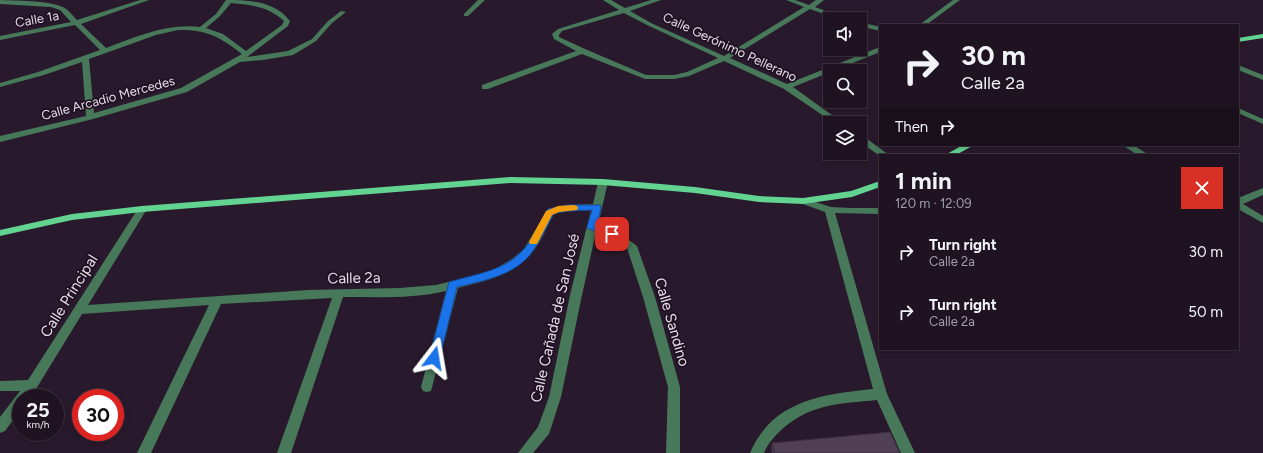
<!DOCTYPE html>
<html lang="en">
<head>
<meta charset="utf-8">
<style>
  body { margin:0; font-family:Figtree,sans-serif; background:#2c202e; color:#f1f3f6; height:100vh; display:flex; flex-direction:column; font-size:15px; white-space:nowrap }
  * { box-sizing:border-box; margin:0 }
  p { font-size:13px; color:#a19ea5 }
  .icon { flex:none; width:22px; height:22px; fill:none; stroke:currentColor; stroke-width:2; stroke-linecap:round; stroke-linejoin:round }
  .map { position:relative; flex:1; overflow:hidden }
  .panel { position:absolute; left:879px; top:154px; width:360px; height:196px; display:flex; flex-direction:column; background:#1f1321; border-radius:0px; box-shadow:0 2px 6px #0003,0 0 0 1px #3c323f }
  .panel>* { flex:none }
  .banner { position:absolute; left:879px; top:24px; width:360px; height:122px; border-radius:0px; box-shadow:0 2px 6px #0003,0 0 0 1px #3c323f; background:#1f1321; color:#f1f3f6; overflow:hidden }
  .buttons { position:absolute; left:823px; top:12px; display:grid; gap:8px }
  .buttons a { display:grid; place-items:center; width:44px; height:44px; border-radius:0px; background:#1f1321; box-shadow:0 2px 6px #0003,0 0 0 1px #3c323f; font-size:20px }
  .speed { position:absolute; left:12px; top:389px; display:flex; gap:8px; font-size:20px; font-weight:700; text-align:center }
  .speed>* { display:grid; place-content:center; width:52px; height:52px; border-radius:50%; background:#1f1321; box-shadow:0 2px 6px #0003,0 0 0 1px #3c323f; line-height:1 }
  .speed small { font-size:10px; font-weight:400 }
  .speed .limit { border:6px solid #d22; background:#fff; color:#111 }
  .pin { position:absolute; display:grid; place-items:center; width:34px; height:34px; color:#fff; margin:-17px; border-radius:8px; box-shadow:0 2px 6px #0006 }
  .me { position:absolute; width:44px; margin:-22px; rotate:14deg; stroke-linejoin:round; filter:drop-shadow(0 0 3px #0008) }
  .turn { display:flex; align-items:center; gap:14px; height:84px; padding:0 16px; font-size:18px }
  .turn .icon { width:52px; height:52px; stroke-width:2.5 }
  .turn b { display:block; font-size:28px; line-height:34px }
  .then { display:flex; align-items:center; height:38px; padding:0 16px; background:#0003; gap:8px; font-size:15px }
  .round { display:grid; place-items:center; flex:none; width:42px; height:42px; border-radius:0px; background:#2c202e }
  .overview { display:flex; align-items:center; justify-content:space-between; height:68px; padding:0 16px }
  h1 { font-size:24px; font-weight:700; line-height:30px }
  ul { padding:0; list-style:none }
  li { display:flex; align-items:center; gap:12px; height:60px; padding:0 16px }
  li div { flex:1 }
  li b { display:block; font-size:15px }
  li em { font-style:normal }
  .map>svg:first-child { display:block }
</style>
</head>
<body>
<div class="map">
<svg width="1263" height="453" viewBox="0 0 1263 453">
  <rect width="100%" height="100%" fill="#29192c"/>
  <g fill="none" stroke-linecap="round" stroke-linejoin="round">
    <!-- minor -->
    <path fill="#467859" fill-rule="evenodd" d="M0,0c19,1 46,0 63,7 6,3 10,9 14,13l63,-20h9l-68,24 25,24c30,-11 61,-25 94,-21l16,-13 10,-14c24,0 48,1 64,21l-2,5 -41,31 41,-6 24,-12 16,-18 13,-10 5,1 -14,11 -16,18 -23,14 -30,5 -23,2 -53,30 -94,27 -93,23v-6l86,-20 -4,-54 -38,13 -44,12v-4l38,-11 62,-22 -25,-25 -75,15v-4l71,-14 -11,-12 -9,-3 -51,-3zM231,3c20,2 37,3 53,18l-2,4 -36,26 -23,-17 -17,-6 14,-12zM178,30c27,-1 43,7 64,24l-61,34 -87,25 -5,-54 67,-24z
      M478,0h7l-17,16h-4v-2z
      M603,0h8l14,8 26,-8h10l-31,11 21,12 73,33 80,-49 -18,-7h9l14,5 7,-5h8l-9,7 32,12h-9l-28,-10 -80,49 57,26 93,-37v5l-87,35 50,36h-9l-50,-34 -60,-28 -35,15 -15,3h-29l-63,-25 -94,35h-6v-4l94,-34 -22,-12 -2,-5 6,-5 61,-19zM624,13l23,12 71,33 -31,14 -13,3h-28l-61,-26 -26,-12v-2l3,-4z
      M953,0h7l-34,25h-7z
      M860,22l20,5v4l-20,-5z
      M1238,65l25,10v5l-25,-10z
      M1238,108l25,11v5l-25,-11z
      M860,135l3,1 26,19 -9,1 -20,-14z
      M1122,145h11l16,10h-11z
      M603,179l5,3 -10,43 19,6 20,15 18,51 25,90v66h-14l2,-66 -25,-90 -16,-49 -18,-13 -13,-3 -14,63 -21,102 -12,37 -16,19h-15l20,-26 11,-30 21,-102 21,-85 -23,1 -14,3c-7,12 -13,29 -23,40 -19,22 -47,27 -73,34l-27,103 -4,1 -4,-1 -2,-4 25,-96c-33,8 -69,6 -103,6l-52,156h-14l55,-155 -111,6 -70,149h-14l72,-148 -127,9 -46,75 -7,9h-8v11l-16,22 -5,2v-16l20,-26h-20v-10l28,-1 111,-173 3,-1 5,3 -59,96 220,-15 92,-2 36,-3 54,-13 22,-13 12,-10 24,-40 20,-4 25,-1 5,-22z
      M1263,188v7l-20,9 20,12v7l-25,-14v-11z
      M803,198l28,9 19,1h30v6l-45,-1 52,181 28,59h-14l-24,-53c-38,4 -64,3 -95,29 -7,7 -14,14 -18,24h-14c22,-53 74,-59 123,-64l-48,-177 -25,-9 -2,-2 2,-2z"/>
    <!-- major -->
    <path fill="#62d391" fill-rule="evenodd" d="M1263,34v4l-25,4v-4z
      M963,145h11l-18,10h-11z
      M511,177l92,2 92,8 64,9 44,2 48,-7 29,-10v6l-28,10 -49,7 -44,-2 -64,-9 -92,-8 -92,-2 -369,29 -70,8 -72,16v-6l72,-16 70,-8z"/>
  </g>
  <!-- wall -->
  <path fill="#463748" d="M772,443l128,10h-128l-1,-7z"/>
  <!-- building -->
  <path fill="#514054" stroke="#392d3b" d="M890,432l10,21h-125l-3,-10z"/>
  <!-- route -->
  <path fill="#1a73e8" stroke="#114b97" d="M568,205h32l1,3 -4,18 19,5 1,3 -1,2 -4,1 -23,-8 -2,-2 5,-17 -24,1 -14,2c-7,13 -13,27 -22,39 -16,23 -49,29 -75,35l-17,71 -2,3 -4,1 -4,-1 -1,-3 20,-76c27,-8 56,-11 75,-33 10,-11 16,-27 24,-40z"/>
  <!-- slow -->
  <path fill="#f59e0b" d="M574,205l3,1 1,2 -1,2 -18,2 -7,3 -15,29h-7l-1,-2 17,-31 12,-5z"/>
  <g text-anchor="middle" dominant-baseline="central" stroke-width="3.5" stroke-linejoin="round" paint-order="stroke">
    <!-- far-street labels -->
    <g font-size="13" fill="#e6dce8" stroke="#1f1022">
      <text transform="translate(37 19) rotate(-10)">Calle 1a</text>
      <text transform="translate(730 47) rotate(25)">Calle Gerónimo Pellerano</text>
      <text transform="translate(108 98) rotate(-15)">Calle Arcadio Mercedes</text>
    </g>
    <!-- street labels -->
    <g font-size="15" fill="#e6dce8" stroke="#1f1022">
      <text transform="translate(354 278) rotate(-1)">Calle 2a</text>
      <text transform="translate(69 296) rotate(-58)">Calle Principal</text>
      <text transform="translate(555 318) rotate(-77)">Calle Cañada de San José</text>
      <text transform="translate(672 322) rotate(74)">Calle Sandino</text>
    </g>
  </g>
</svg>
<div class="buttons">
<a><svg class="icon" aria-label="sound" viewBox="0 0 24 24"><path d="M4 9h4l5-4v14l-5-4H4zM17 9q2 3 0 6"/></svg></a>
<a><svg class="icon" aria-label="search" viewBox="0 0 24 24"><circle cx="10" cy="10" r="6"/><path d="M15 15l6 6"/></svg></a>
<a><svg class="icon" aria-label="layers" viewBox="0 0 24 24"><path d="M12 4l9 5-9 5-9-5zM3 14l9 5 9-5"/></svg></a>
</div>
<div class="speed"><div>25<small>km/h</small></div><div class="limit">30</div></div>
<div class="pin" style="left:612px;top:234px;background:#d93025"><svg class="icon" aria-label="arrive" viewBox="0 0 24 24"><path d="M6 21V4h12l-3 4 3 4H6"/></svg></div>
<svg class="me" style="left:434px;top:358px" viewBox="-20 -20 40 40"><path d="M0-17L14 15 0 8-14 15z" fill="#1a73e8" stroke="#fff" stroke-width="4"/></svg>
<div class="banner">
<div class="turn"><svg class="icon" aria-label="right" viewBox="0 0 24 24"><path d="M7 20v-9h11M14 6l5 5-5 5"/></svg><div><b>30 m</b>Calle 2a</div></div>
<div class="then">Then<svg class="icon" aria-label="right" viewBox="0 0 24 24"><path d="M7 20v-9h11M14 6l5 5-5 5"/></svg></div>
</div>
<section class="panel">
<div class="overview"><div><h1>1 min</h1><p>120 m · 12:09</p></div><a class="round" style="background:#d93025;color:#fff"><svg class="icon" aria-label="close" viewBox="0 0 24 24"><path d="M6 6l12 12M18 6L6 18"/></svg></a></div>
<ul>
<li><svg class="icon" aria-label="right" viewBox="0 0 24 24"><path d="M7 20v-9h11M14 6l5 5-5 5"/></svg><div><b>Turn right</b><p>Calle 2a</p></div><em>30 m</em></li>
<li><svg class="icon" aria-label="right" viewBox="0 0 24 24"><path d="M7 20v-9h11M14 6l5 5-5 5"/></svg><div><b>Turn right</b><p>Calle 2a</p></div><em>50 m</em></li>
</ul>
</section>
</div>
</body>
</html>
